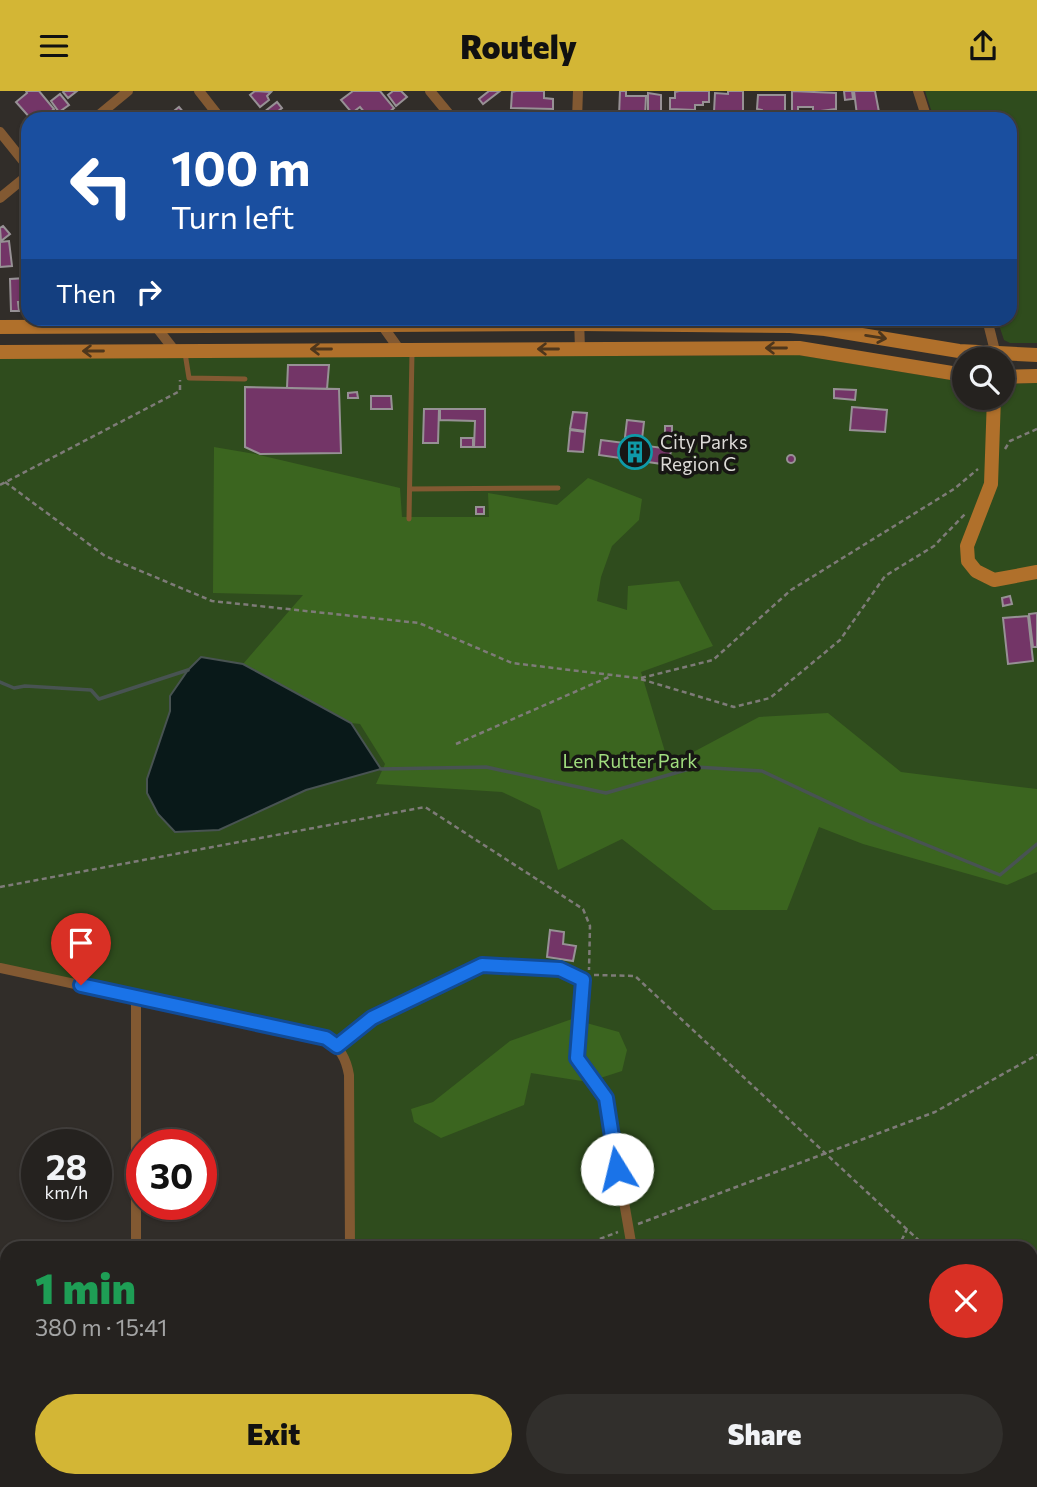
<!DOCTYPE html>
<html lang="en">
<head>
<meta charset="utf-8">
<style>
  body { margin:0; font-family:Commissioner,sans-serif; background:#312f2c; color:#f1f3f6; height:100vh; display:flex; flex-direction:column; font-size:26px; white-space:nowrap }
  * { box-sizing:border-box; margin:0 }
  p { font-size:23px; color:#a3a4a4 }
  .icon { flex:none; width:38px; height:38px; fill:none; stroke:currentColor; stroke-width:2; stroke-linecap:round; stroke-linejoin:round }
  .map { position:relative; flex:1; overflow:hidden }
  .panel { position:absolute; left:0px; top:1150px; width:1038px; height:247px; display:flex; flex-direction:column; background:#25221f; border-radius:21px 21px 0 0; box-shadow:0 2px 5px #0004,0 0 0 2px #423f3d }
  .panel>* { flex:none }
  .guide { position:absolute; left:21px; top:21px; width:996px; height:214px; border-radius:21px; box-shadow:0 2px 5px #0004,0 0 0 2px #423f3d; background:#1a4fa0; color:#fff; overflow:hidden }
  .tools { position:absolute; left:952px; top:256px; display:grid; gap:14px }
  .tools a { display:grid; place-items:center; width:63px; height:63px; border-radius:50%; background:#25221f; box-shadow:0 2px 5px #0004,0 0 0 2px #423f3d; font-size:35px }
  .speed { position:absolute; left:21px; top:1038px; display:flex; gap:14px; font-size:35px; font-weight:700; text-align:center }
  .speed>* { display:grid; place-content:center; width:91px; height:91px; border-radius:50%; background:#25221f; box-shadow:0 2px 5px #0004,0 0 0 2px #423f3d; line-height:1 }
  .speed small { font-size:18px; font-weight:400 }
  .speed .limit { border:10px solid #d22; background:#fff; color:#111 }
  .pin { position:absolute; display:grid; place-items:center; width:60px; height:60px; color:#fff; margin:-72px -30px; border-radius:50% 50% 50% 0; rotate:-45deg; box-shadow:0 0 7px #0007 }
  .pin .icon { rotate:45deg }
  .me { position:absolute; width:77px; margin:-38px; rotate:351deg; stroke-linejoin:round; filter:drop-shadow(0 0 5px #0008) }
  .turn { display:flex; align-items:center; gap:24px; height:147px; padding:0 35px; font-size:32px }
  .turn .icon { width:91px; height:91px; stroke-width:2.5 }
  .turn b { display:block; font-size:49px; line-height:60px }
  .then { display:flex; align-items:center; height:66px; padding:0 35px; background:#0003; gap:14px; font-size:26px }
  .round { display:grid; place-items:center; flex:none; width:74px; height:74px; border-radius:37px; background:#312f2c }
  .head { display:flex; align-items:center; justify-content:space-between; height:119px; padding:0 35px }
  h1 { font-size:42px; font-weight:800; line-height:52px; color:#1e9e55 }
  .button { display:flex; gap:14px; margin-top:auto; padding:14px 35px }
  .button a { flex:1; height:80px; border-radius:42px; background:#d3b635; color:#111; font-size:28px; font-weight:800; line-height:80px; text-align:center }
  .button a+a { background:#312f2c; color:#f1f3f6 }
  header { display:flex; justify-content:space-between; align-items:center; height:91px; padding:0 35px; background:#d3b635; color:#111; font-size:32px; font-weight:800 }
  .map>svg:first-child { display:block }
</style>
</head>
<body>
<header><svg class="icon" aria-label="menu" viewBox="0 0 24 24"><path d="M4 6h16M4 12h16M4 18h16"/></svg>Routely<svg class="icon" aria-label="share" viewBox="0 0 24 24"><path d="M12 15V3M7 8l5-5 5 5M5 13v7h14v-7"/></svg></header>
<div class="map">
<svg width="1037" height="1396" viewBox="0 0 1037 1396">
  <rect width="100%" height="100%" fill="#312d29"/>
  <!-- education -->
  <path fill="#363344" d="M7,1322v68h673v6h-680v-73z"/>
  <!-- green -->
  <path fill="#2f4c1d" d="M925,0h112v252h-27l-6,-3 -7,-21h13v-200h-76z
    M799,264l165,27v15h39v-13l34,-1v1104h-165v-6h159v-233h-677l-1,-168 -12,-36 -341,-80v-606z
    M24,1390h301v6h-305z"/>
  <!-- forest -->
  <path fill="#3b651f" d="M214,356l41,7 145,34 2,29h87l-1,-24 69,12 31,-27 54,21 -3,21 -27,26 -11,31 -4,24 30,9 1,-24 51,-5 34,65 -72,26 28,93 90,-48 69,-4 73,59 136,17v83l-30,13 -144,-41 -44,-17 -32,83h-74l-91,-71 -64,31 -18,-60 -38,-18 -126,-8 9,-20 -25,-40 -9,-1 -108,-59 60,-69 -90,-2z
    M572,928l47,13 8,18 -5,21 -34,11 -57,-9 -7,32 -83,33 -27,-16 -3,-13 22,-7 77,-61z"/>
  <!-- water -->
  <path fill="#091919" stroke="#485352" stroke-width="2" d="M201,566l42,7 108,59 30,46 -75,21 -87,40 -44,2 -17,-18 -11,-21v-14l23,-68v-15l18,-26z"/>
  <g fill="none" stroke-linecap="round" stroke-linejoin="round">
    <!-- stream -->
    <path stroke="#485352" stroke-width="3.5" d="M0,591l14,6 11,-2 66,4 8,9 89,-29
      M381,678l105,-2 120,26 90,-26 66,4 106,50 132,54 37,-31"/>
  </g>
  <!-- building -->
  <path fill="#733567" stroke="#979195" stroke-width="2" d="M26,0h13l15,18 -11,9 -4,-4 -8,5 -15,-17 11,-9z
    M64,0h13l-9,7 -5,-6z
    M255,0l16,1 -4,4 2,4 -9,7 -10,-12z
    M353,0h27l14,17 -13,11h-14l2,-1 -9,-11 -8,6 -11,-13z
    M393,0h8l6,6 -11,9 -8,-11z
    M489,0h11l-17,13 -4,-5z
    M516,0h28v7l9,1v10l-42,-1 1,-16z
    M620,0h6v5h20l-1,21 -26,-1z
    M679,0h30v11h-6v3h-8v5l-25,-1v-11h5v-6z
    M728,0h15v27h-13v-5l-16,-1 1,-19 13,1z
    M792,0l44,2v16l-23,3v-5h-15v6h8v6h-14z
    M844,0h8l1,8 -8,1z
    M854,0h21l4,21 -4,1 1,6h-16v-5l-3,1z
    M648,2l13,2v20h-8v-4h-5z
    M60,3l9,11 -10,7 -8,-11z
    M758,4h27v18l-23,-1v-2l-5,-1z
    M277,11l5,6 -14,11h-7l-2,-3z
    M179,16l10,12h-25z
    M3,135l7,8 -9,7 -1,-13z
    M9,150l3,25 -12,1v-25z
    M25,184h3v27h-10l1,9h-8l-1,-32 16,-1z
    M288,274h41l-2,24 -40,-1z
    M245,296l94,2 2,64 -81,1 -15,-7z
    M834,298l22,1 -1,10 -21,-2z
    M357,301l1,6h-10v-5z
    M371,305h20l1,13h-21z
    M852,316l35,3 -2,22 -35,-2z
    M424,318h15l-1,34h-15z
    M440,318h45v38h-11l1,-26 -35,-1z
    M573,321l14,1 -2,18 -15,-2z
    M627,329l17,2 -2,17 -17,-2z
    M665,335h7v7h-7z
    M570,339l15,2 -2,20 -15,-1z
    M461,347h12v9h-12z
    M601,349l70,9 -2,16 -70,-10z
    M787 368a4 4 0 1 1 8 0a4 4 0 1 1-8 0Z
    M476,416h8v7h-8z
    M1010,505l2,8 -9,2 -1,-8z
    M1037,522v34h-4l-4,-33z
    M1028,525l5,45 -25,3 -5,-46z
    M550,839l14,2 -1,12 13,2 -3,15 -26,-4z"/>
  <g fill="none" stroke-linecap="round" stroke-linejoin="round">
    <!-- path -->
    <path stroke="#7e7b78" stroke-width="2.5" stroke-dasharray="5 3.5" stroke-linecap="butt" d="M1005,358l5,-8 27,-12
      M5,391l100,74 107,45 207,22 93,40 125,15 97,29 36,-9 70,-58 45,-64 49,-30 31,-32
      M0,394l180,-94v-11
      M641,587l72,-18 78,-70 163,-101 24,-20
      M456,653l155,-68
      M0,796l425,-80 158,102 7,17 -1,44
      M594,884l41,1 292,272
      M638,1133l297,-112 102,-57
      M576,1157l42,-16
      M898,1157l9,-19
      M1031,1254l6,6
      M1031,1322l6,-6
      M957,1396l6,-6"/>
    <!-- lane -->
    <path stroke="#825932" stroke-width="5" d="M185,262l4,25 56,1
      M410,398l148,-1
      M409,428l3,-167"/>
    <!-- street -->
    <path stroke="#825932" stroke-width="10" d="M199,0l22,28
      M430,0l23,28
      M918,0l9,28
      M94,28l34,-28
      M577,28l1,-28
      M0,41l28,35
      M0,107l28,-23
      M150,228l25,32
      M579,228l1,30
      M987,228l10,40
      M379,230l20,28
      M0,877l326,70c14,10 20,20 23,37l1,173
      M136,906v251
      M337,955l35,-28 110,-53 78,4 23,11 -6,78 29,40 26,150
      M0,1305l7,-2
      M698,1390v6
      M868,1390v6"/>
    <!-- secondary -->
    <path stroke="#b0702b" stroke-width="14" d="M0,236l579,-3 211,2 35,3 134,22 78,4
      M0,261l799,-4 165,27
      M1003,286l34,-1
      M994,306l-3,87 -24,62 1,15 8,10 18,9 43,-8"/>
  </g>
  <!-- one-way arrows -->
  <defs><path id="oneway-shaft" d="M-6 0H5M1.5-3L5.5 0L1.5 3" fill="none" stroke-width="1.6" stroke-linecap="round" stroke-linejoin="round" transform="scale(1.75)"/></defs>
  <g stroke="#4d361c">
    <use href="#oneway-shaft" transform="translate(876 246) rotate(9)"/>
    <use href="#oneway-shaft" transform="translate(776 257) rotate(180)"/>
    <use href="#oneway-shaft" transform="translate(321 258) rotate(180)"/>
    <use href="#oneway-shaft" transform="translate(548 258) rotate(180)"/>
    <use href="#oneway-shaft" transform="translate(93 260) rotate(180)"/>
  </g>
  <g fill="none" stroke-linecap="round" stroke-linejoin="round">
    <!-- route casing -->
    <g stroke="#114b97" stroke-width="18">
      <path id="route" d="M81,894l245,53 11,8 35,-28 110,-53 78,4 23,11 -6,78 29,40 11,71"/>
    </g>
    <!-- route -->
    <use href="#route" stroke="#1a73e8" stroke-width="12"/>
  </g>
  <!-- icons -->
  <defs>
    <g id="building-ring" transform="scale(1.75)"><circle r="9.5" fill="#171614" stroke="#0f9aa8" stroke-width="1.5"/><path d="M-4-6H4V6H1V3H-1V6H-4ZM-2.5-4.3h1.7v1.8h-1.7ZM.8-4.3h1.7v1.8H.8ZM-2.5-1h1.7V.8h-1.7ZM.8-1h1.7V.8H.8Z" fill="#0f9aa8"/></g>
  </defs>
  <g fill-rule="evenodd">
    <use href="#building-ring" x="635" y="361"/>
  </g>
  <g text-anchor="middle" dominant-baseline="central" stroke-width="7" stroke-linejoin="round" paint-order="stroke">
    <!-- poi labels -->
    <g font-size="19" fill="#dcdad7" stroke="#171614" text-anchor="start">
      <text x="660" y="350">City Parks<tspan x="660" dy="22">Region C</tspan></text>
    </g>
    <!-- park labels -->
    <g font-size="19" fill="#a0dd7e" stroke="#171614">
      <text x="630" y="669">Len Rutter Park</text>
    </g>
  </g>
</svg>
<div class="tools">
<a><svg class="icon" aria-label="search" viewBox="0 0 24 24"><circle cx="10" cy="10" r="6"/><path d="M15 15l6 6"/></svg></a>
</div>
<div class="speed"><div>28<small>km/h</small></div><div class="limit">30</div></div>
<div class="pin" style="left:81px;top:894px;background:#d93025"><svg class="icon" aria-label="arrive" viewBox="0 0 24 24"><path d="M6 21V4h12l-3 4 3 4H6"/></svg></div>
<svg class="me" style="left:617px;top:1078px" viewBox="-20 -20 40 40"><circle r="19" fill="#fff"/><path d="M0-13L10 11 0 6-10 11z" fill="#1a73e8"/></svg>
<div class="guide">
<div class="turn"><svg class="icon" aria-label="left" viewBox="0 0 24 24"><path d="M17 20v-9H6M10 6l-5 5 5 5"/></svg><div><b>100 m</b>Turn left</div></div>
<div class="then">Then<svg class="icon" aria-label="right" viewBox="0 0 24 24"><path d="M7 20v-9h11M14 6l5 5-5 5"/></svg></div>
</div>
<section class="panel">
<div class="head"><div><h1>1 min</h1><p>380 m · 15:41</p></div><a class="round" style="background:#d93025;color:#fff"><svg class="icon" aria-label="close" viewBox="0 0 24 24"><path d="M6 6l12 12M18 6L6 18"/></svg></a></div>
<div class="button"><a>Exit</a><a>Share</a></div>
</section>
</div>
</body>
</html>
